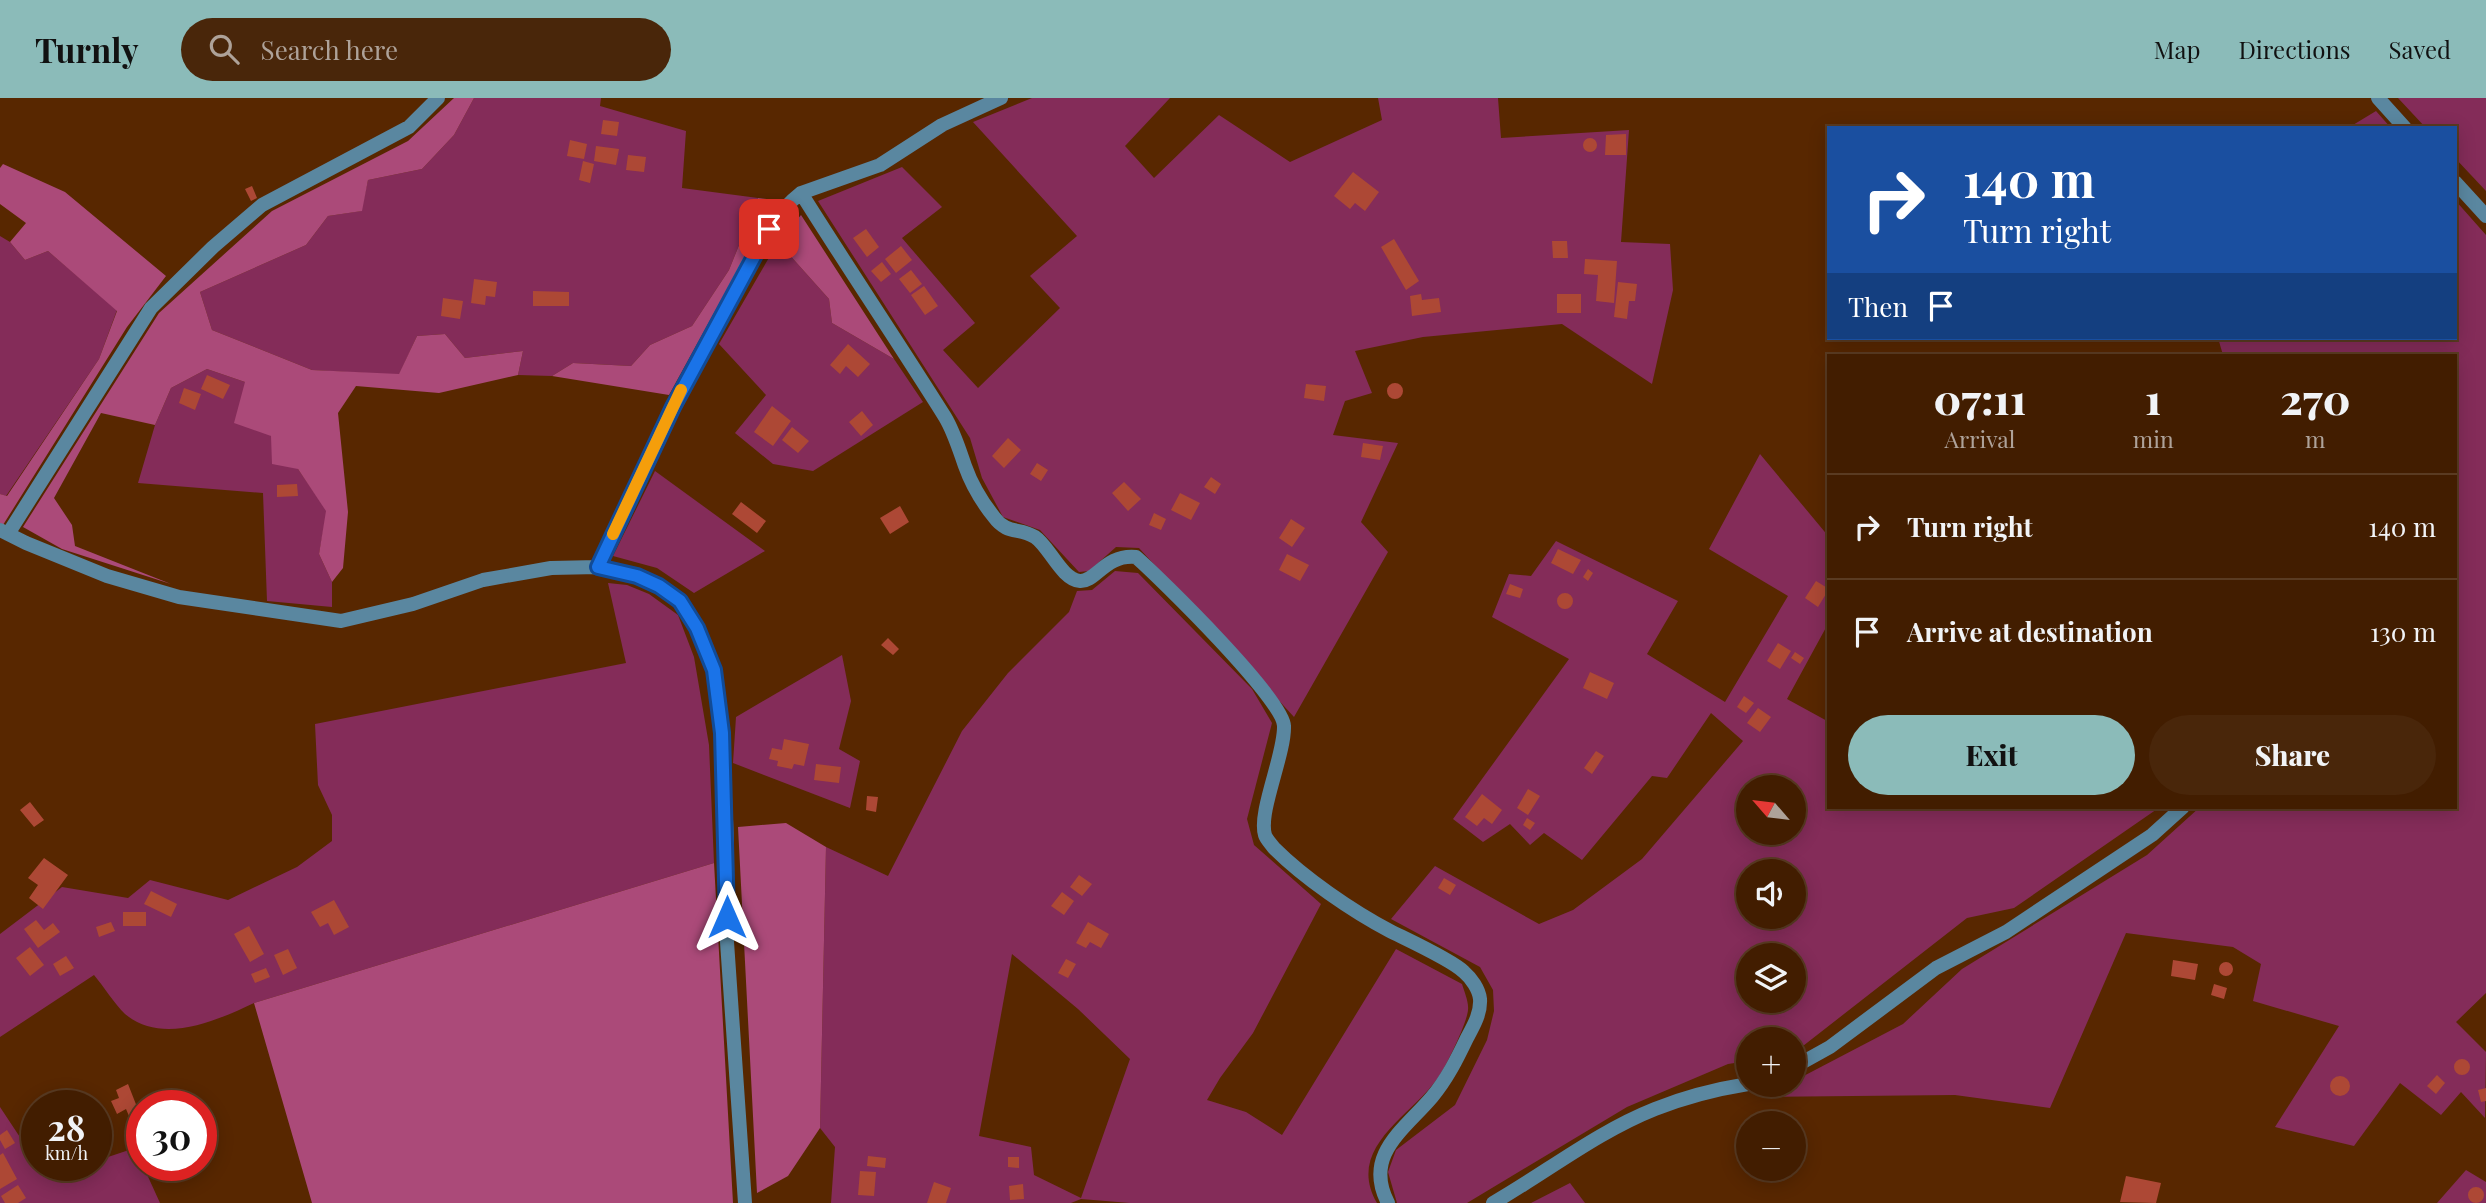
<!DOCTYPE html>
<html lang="en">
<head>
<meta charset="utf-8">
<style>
  body { margin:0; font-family:"Playfair Display",serif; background:#49260a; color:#f1f3f6; height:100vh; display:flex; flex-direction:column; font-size:26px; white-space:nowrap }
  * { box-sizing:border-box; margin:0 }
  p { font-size:23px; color:#aea299 }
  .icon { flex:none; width:38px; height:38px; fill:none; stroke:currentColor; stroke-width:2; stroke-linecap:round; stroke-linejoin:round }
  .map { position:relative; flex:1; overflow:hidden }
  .drawer { position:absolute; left:1827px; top:256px; width:630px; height:455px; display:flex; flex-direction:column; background:#421d00; border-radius:0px; box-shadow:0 4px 18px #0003,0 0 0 2px #5a3b22 }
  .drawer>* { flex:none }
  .hud { position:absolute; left:1827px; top:28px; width:630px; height:214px; border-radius:0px; box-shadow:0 4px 18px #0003,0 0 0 2px #5a3b22; background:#1a4fa0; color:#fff; overflow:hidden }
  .needle { width:46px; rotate:298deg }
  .controls { position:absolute; left:1736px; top:677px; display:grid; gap:14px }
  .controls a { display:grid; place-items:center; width:70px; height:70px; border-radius:50%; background:#421d00; box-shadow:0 4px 18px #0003,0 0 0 2px #5a3b22; font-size:35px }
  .speed { position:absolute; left:21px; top:992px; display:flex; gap:14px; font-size:35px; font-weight:700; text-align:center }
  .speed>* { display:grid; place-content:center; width:91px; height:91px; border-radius:50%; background:#421d00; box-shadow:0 4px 18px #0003,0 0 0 2px #5a3b22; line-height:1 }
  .speed small { font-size:18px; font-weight:400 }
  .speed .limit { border:10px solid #d22; background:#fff; color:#111 }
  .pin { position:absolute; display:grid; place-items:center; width:60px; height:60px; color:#fff; margin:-30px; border-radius:14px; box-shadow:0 4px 10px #0006 }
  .me { position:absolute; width:77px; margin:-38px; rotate:0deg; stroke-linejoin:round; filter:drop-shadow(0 0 5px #0008) }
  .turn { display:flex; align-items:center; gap:24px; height:147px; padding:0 21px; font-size:32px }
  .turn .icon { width:91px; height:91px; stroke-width:2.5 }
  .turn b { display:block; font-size:49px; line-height:60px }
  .then { display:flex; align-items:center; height:66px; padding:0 21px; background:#0003; gap:14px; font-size:26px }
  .eta { display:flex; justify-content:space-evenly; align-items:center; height:119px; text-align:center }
  .eta b { font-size:42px; font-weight:800; line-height:49px }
  .cta { display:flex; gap:14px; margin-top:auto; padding:14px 21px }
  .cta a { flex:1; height:80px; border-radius:42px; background:#8bbbb9; color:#111; font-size:28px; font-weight:800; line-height:80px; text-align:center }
  .cta a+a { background:#49260a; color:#f1f3f6 }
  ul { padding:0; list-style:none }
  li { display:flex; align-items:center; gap:21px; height:105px; padding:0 21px; border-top:2px solid #5a3b22 }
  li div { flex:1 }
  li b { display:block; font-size:26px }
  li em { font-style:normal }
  header { display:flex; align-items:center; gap:42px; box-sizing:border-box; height:98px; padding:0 35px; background:#8bbbb9; color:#111 }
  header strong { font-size:33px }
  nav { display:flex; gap:38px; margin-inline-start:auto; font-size:24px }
  .search { width:490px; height:63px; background:#49260a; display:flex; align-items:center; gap:18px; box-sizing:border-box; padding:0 24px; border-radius:38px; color:#aea299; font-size:26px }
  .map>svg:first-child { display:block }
</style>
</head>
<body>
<header>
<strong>Turnly</strong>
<div class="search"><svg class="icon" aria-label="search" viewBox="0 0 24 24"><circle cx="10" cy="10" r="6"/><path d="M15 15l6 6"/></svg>Search here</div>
<nav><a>Map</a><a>Directions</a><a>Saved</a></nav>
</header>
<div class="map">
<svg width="2486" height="1105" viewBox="0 0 2486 1105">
  <rect width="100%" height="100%" fill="#582700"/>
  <!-- green -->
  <path fill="#842c59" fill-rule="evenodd" d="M474,0h127l-1,8 86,25 -4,57 76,10 -29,72 -37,56 -42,19 -19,21 -58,-3 -21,13 -34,-1 5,-24 -58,7 -20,-24 -28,2 -18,39 -87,-5 -100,-40 -12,-38 106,-47 22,-29 33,-5 7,-31 54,-11 32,-34z
    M1032,0h138l-45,48 29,32 65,-63 71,47 92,-42 -4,-22h120l3,40 128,-8 -8,112 49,2 3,46 -21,94 -90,-60 -139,13 -68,14 17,42 -27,8 -12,34 65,8 -37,79 27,30 -94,165 -155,-169 -23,-1 -27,24 -10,1 -39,-42 -37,-13 -21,-39 -12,-40 -152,-237 84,-34 40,40 -40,31 73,85 -32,27 35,38 82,-80 -30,-32 47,-40 -104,-114z
    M2398,0h88v93l-31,-33v-30h-29z
    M2376,13l15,17h-43z
    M2455,102l31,35v758l-30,29 30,30 -1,66 -24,-26 -20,23 -41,-32 -46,63 -79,-19 64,-101 -86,-25 8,-37 -28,-17 -107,-14 -76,175 -95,-13 -191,2 23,-12h7v-4l109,-57 59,-55 185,-114 53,-48h255v-452h-232l-5,-17h237z
    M0,138l10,6 15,18 23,-9 69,59 -18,49 -93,137 -6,-2z
    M778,144l51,57 3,24 62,36 29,43 -110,69 -40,-7 -38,-31 31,-38 -47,-51z
    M207,271l38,13 26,54 27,33 29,42 -8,43 13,28v25l-65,-6 -4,-108 -125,-10 17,-58 16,-37z
    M1760,356l69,83v85l-42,77 42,23v85h331l-146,101 -47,10 -173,135v-13h-46v21l-20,3 -101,43 -160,96h-70l-9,-31 8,-22 59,-45 32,-65 7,-29 -1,-21 -13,-23 -89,-48 44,-53 104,58 34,-14 69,-51 101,-118 -32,-28 -44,65 -15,-2 -70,84 -38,-27 -14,12 -20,-21 -27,18 -30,-23 116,-160 -77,-42 17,-43 22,2 25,-35 122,60 -31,53 78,48 63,-106 -79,-47zM1748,690h46v45h-46zM1748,774h46v45h-46zM1748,858h46v45h-46z
    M655,373l110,80 -71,42 -37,-25 -44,-12z
    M1115,473l23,2 114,116 20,34 -25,96 7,26 67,59 -68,129 -33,45 -13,22 39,12 36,23 114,-186 66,35c2,7 7,18 6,26 -1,13 -22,57 -31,69 -26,37 -92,69 -60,124h-247l-49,-4 -10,4h-240l4,-56 -15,-19 6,-281 62,29 74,-145 46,-58 61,-61 8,-21 15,-1zM1012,856l66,55 52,50 -49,139 -47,-23 -3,-28 -52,-11z
    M608,485l19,2 22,9 29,21 16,42 15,88 5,118 -460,140c-38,18 -92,42 -129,11 -11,-11 -21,-27 -31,-39l-94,62v-103l62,-47 66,11 22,-18 78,20 69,-33 35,-26v-26l-14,-30 -3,-61 311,-61z
    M842,557l9,46 -12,48 21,12 -10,47 -117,-45 3,-46z
    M0,1009l47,71 37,-12h12v-5l39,-13 25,55h-160z
    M2466,1072l20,12v21h-49z
    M1570,1085l15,20h-54z"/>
  <!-- forest -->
  <path fill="#ab4a79" d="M454,0h20l-20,37 -32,34 -54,11 -6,31 -34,5 -22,29 -106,47 12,38 100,40 87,4 18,-38 28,-2 20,24 58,-7 -5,24 -79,18 -83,-7 -18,27 10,99 -5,56 -11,14 -13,-28 7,-43 -28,-42 -26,-5 -1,-28 -37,-13 11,-41 -38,-13 -36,19 -16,37 -54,-12 -47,85 18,27 3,21 96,38 -109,-35 -39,-22 136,-214 113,-102 136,-70z
    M3,66l62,28 101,84 -39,51 -124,198 -3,-2v-29l7,2 92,-137 18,-48 -69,-60 -23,9 -15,-18 16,-19 -26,-19v-36z
    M758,100l18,2 -107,195 -117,-19 21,-13 58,3 19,-21 42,-19 37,-56z
    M801,117l93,144 -62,-36 -3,-24 -51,-57z
    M786,725l40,24 -6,281 -32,48 -31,17 -19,-366z
    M714,765l19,340h-421l-58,-200z"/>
  <!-- building -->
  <path fill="#ad4835" d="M603,22l16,2 -2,14 -16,-2z
    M1626,36v21h-21l1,-20z
    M1583 47a7 7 0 1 1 14 0a7 7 0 1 1-14 0Z
    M570,42l17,4 -3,15 -17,-3z
    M596,48l23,3 -3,16 -22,-4z
    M628,57l18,2 -2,15 -18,-2z
    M583,63l11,3 -4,19 -11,-3z
    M1353,74l26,20 -14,19 -10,-8 -5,6 -16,-13z
    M252,88l5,12 -6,3 -6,-12z
    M866,131l13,18 -12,10 -14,-19z
    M1394,141l25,42 -13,9 -25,-43z
    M1552,143h15l1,17h-15z
    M901,148l11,14 -16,13 -11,-14z
    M1585,161l32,2 -3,42 -18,-2 2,-26 -14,-1z
    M882,164l9,12 -10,8 -10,-11z
    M911,172l11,14 -12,9 -11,-14z
    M474,181l23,3 -2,15 -9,-1 -1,9 -14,-2z
    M1618,184l19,2 -2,17h-6l-2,18 -13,-2z
    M924,188l14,20 -13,9 -14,-20z
    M533,193l36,1v14h-36z
    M1421,196l1,6 17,-2 2,14 -29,4 -2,-20z
    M1557,196h24v19h-24z
    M443,200l20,3 -3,18 -19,-3z
    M848,246l22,20 -12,13 -12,-11 -6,8 -10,-9z
    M207,277l23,10 -7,14 -22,-10z
    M1387 293a8 8 0 1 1 16 0a8 8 0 1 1-16 0Z
    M1306,286l20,2 -2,15 -20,-3z
    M184,290l17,6 -6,16 -16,-7z
    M772,308l19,15 -18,25 -19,-14z
    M862,313l11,14 -12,11 -12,-14z
    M792,329l17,14 -11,12 -16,-13z
    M1008,340l13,12 -17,18 -12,-12z
    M1363,345l20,3 -3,14 -19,-3z
    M1037,365l11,7 -7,11 -11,-7z
    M1211,379l10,7 -6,10 -11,-7z
    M1124,384l17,17 -13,12 -16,-18z
    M297,386l1,12 -21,1v-12z
    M1180,395l20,10 -9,17 -20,-10z
    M741,404l25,19 -9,12 -25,-19z
    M900,408l9,16 -19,12 -10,-16z
    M1154,415l12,6 -5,11 -12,-5z
    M1291,421l14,9 -13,19 -13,-9z
    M1558,451l23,11 -8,14 -22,-11z
    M1287,456l22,11 -9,16 -21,-11z
    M1588,471l5,4 -5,8 -5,-4z
    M1816,483l13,8 -11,18 -13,-9z
    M1510,486l13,5 -3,9 -14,-4z
    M1557 503a8 8 0 1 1 16 0a8 8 0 1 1-16 0Z
    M888,540l11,11 -6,6 -12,-10z
    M1778,545l13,8 -11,18 -13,-8z
    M1795,554l9,6 -4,6 -9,-6z
    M1590,574l24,11 -7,16 -24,-11z
    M1744,598l10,7 -8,10 -9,-6z
    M1758,610l13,9 -11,15 -13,-9z
    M784,641l25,5 -5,22 -10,-2 -2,5 -15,-3 1,-5 -9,-2 3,-11 10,2z
    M1596,653l8,5 -12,18 -8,-6z
    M816,666l25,3 -2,16 -25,-3z
    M1528,691l12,7 -12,19 -11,-7z
    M1482,696l20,16 -10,14 -8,-6 -7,8 -12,-9z
    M867,698l11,1 -2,15 -10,-2z
    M30,704l14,18 -10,7 -14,-17z
    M1527,720l8,5 -5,7 -7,-5z
    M44,760l24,17 -25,34 -14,-11 9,-13 -10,-7z
    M1079,777l13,9 -10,12 -12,-9z
    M1444,780l12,7 -6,10 -12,-7z
    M151,793l26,13 -6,13 -27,-13z
    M1062,794l12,9 -10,14 -13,-9z
    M334,802l15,27 -15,8 -6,-12 -8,4 -9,-15z
    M123,814h23v14h-23z
    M36,822l8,10 9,-7 7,9 -22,16 -14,-19z
    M111,824l4,9 -16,6 -3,-10z
    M1088,824l21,12 -8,14 -11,-6 -4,6 -10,-5z
    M249,828l15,28 -14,8 -16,-28z
    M30,849l14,18 -14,11 -14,-18z
    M288,851l9,19 -14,7 -9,-20z
    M66,858l8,12 -14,8 -7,-12z
    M1066,861l10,5 -8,14 -10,-5z
    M2173,862l25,4 -3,16 -24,-4z
    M2219 871a7 7 0 1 1 14 0a7 7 0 1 1-14 0Z
    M266,870l4,9 -15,6 -4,-9z
    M2214,886l13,4 -3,11 -13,-4z
    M2454 969a8 8 0 1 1 16 0a8 8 0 1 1-16 0Z
    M2437,977l8,8 -9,11 -9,-8z
    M2330 988a10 10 0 1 1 20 0a10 10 0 1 1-20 0Z
    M128,986l11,28 -10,4 -3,-7 -9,5 -6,-13 8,-3 -3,-8z
    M2486,990v13l-5,1 -3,-12z
    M165,992l4,14 -17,2 -3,-11z
    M7,1032l8,13 -10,6 -5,-9v-5z
    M3,1055l14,26 -17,10v-34z
    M868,1058l18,2 -1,10 -18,-2z
    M1008,1059h11v11l-11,-1z
    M860,1073l16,1 -2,24 -16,-1z
    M2126,1078l35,7 -5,20 -36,-1z
    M934,1084l17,6 -5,15h-19z
    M1023,1086l1,15 -14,1 -1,-14z
    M18,1087l8,13 -8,5h-13l-4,-7z
    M2468 1097a8 8 0 1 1 16 0a8 8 0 1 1-16 0Z"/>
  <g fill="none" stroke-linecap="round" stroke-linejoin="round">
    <!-- street -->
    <path stroke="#5a87a0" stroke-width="14" d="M2378,0l27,30
      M2455,84l31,34
      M801,95c47,75 97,149 144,224 9,15 14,32 20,49 6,17 17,36 29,51 13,18 25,10 41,20 14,9 27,43 45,44 16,1 25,-27 56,-24 25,22 148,143 148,169 1,28 -26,86 -19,109 1,4 7,10 9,13 30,30 78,63 116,83 18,9 62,29 74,41 7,6 15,17 16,27 1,14 -6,26 -13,39 -10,21 -20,41 -35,59 -28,33 -69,58 -44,106
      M0,432l26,13 81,33 72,21 162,24 72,-17 70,-24 68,-12 47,-1 39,9 22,10 21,15 17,27 17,42 8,63 5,108v101l18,261
      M8,436l143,-226 62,-61 49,-42 147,-78 29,-29
      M598,469c41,-87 82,-174 127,-259 21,-39 40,-87 76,-115l79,-28 62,-40 59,-27
      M1794,969l36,-20 106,-79 70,-36 146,-97 31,-28
      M1493,1105c54,-31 104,-71 162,-94 30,-12 62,-20 93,-25"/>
  </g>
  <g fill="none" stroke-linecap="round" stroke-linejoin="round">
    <!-- route casing -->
    <g stroke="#114b97" stroke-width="18">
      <path id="route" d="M727,819l-5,-184 -8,-63 -17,-42 -17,-27 -21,-15 -22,-10 -39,-9 75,-160 96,-178"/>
    </g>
    <!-- route -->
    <use href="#route" stroke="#1a73e8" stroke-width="12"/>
    <!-- slow -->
    <path stroke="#f59e0b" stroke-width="12" d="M613,436l68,-144"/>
  </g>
</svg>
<div class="controls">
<a><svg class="needle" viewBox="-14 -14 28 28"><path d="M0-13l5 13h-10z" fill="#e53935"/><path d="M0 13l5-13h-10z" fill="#aea299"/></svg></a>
<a><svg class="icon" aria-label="sound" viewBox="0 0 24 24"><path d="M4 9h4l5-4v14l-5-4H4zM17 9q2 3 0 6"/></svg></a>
<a><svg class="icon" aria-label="layers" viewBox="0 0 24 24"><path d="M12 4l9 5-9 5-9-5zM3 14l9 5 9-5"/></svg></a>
<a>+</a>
<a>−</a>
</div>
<div class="speed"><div>28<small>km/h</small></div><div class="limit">30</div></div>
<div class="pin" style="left:769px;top:131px;background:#d93025"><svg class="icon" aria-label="arrive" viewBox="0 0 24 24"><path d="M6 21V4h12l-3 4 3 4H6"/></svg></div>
<svg class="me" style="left:727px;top:819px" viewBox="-20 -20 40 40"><path d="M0-17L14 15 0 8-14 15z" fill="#1a73e8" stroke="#fff" stroke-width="4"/></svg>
<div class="hud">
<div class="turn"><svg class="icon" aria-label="right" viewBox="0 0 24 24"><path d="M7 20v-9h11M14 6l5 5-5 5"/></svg><div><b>140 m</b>Turn right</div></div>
<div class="then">Then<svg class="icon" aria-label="arrive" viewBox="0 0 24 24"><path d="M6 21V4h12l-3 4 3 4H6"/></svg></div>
</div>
<section class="drawer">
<div class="eta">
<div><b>07:11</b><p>Arrival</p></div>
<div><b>1</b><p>min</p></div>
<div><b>270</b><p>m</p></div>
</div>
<ul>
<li><svg class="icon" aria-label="right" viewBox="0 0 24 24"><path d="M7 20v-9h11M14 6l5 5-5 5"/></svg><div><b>Turn right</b></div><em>140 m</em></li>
<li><svg class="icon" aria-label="arrive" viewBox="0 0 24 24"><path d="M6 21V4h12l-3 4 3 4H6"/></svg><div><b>Arrive at destination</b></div><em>130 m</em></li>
</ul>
<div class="cta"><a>Exit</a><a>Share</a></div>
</section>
</div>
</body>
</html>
